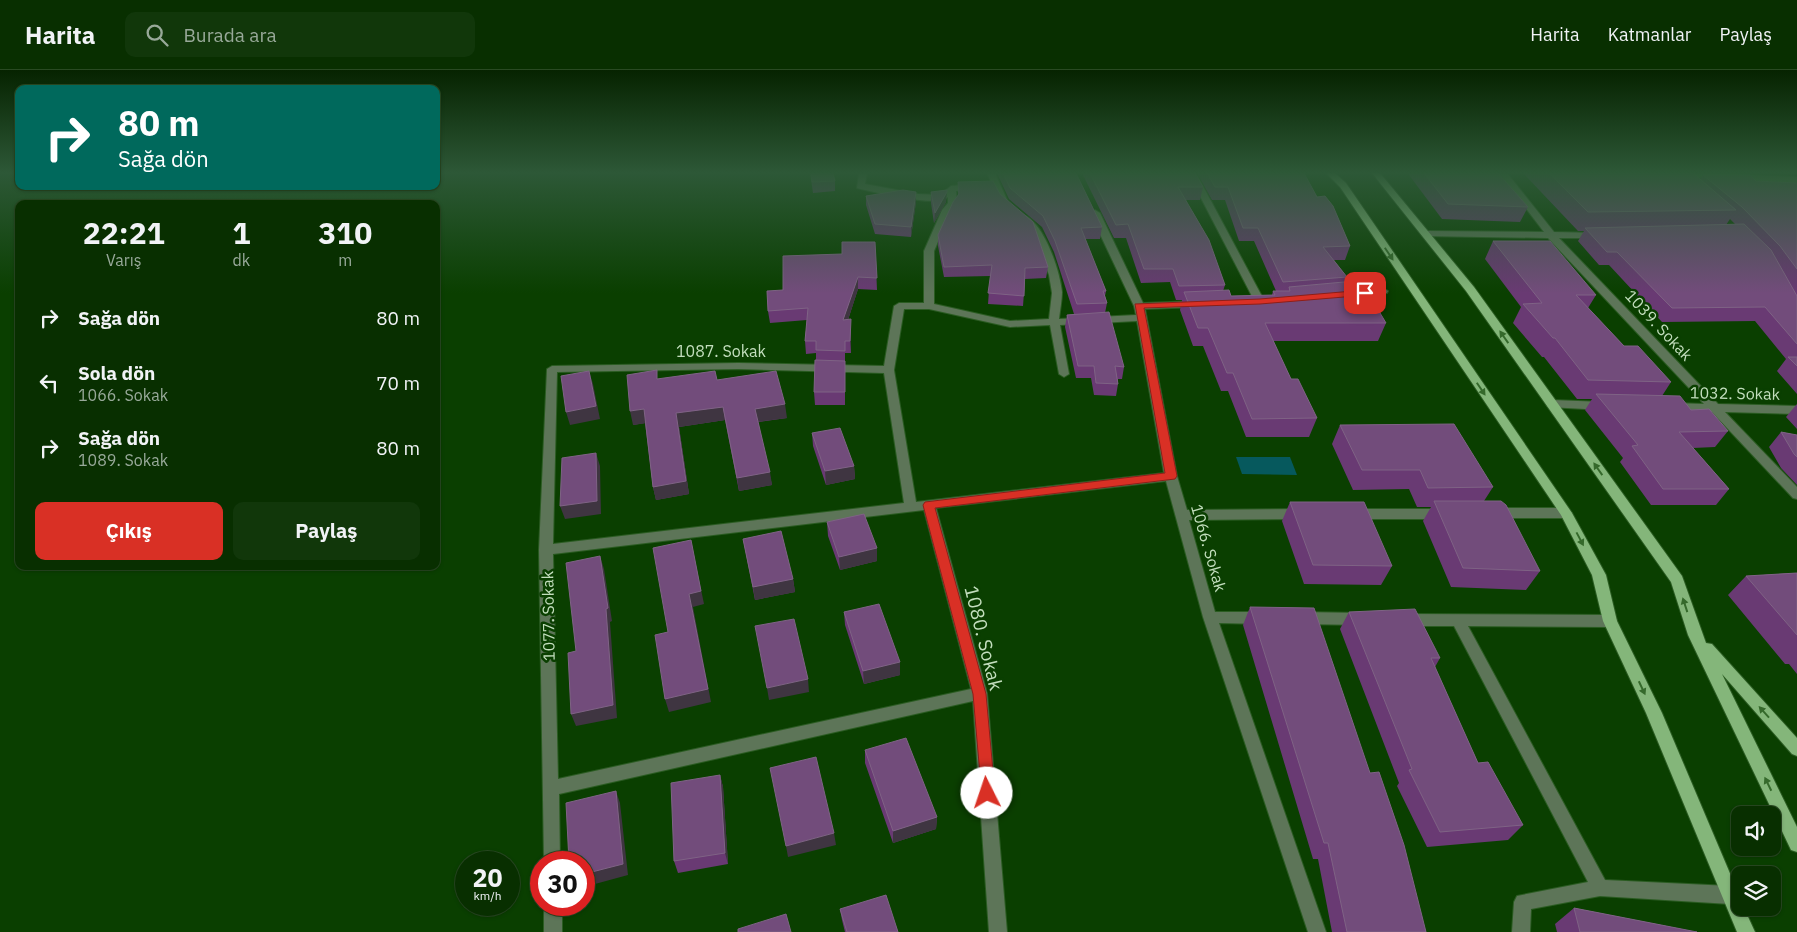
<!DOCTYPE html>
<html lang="tr">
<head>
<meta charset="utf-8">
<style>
  body { margin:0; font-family:"IBM Plex Sans",sans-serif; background:#11370a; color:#f1f3f6; height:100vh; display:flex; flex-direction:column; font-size:19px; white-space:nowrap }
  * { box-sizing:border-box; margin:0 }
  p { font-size:16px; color:#98a999 }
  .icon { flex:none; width:28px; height:28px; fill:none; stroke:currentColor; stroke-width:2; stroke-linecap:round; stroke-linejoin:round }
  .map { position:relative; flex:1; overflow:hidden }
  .panel { position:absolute; left:15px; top:130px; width:425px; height:370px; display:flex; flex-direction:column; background:#082f00; border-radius:10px; box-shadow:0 1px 4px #0004,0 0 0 1px #294a22 }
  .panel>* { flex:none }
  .guide { position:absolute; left:15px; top:15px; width:425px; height:105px; border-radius:10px; box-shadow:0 1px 4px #0004,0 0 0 1px #294a22; background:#00695c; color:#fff; overflow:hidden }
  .fabs { position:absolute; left:1731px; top:736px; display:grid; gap:10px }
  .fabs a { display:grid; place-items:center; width:50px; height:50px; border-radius:10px; background:#082f00; box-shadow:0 1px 4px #0004,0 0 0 1px #294a22; font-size:25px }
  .speed { position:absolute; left:455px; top:781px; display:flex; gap:10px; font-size:25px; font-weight:700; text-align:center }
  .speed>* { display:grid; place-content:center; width:65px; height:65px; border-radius:50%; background:#082f00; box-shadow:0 1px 4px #0004,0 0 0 1px #294a22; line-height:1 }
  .speed small { font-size:12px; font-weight:400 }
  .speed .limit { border:8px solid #d22; background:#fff; color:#111 }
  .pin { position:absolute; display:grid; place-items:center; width:42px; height:42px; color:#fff; margin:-21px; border-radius:10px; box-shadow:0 2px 8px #0006 }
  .me { position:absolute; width:55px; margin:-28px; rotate:356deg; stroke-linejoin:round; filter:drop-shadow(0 0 4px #0008) }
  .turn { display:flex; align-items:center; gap:18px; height:105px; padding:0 20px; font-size:22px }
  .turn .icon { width:65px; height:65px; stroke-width:2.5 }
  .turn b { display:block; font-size:35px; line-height:42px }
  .eta { display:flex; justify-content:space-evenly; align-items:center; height:85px; text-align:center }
  .eta b { font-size:30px; font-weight:700; line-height:35px }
  .action { display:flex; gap:10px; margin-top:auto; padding:10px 20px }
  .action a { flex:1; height:58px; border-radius:10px; background:#d93025; color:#fff; font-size:20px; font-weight:700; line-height:58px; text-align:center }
  .action a+a { background:#11370a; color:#f1f3f6 }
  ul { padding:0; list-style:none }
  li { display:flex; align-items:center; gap:15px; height:65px; padding:0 20px }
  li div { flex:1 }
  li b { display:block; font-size:19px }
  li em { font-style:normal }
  header { display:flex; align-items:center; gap:30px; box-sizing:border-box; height:70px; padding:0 25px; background:#082f00; border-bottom:1px solid #294a22 }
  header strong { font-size:24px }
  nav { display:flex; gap:28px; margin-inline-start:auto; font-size:18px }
  .search { width:350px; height:45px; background:#11370a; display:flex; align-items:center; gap:12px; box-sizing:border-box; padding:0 18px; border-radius:10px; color:#98a999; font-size:19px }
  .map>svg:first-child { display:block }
</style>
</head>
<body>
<header>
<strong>Harita</strong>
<div class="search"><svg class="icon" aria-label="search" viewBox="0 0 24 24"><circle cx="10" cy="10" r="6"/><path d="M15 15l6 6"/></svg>Burada ara</div>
<nav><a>Harita</a><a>Katmanlar</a><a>Paylaş</a></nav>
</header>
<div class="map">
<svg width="1797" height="862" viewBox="0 0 1797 862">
  <rect width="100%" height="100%" fill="#0a3f00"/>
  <!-- water -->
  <path fill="#06595d" d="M1236,387h54l7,18 -55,-1z"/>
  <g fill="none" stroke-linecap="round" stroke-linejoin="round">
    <!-- minor casing -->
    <g stroke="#2b5c22" stroke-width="2">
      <path id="minor" d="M859,103h8l-2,11 53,10 22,1 11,-9 23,-2 4,3 -4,3 -18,1 1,12 -6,8 -17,40v53l76,17 39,-2 3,-26 -3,-18 -16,-44 -15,-13 5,-3c21,7 37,56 39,77 0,8 -2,18 -3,27l77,-4 -2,-9 -44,-93 5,-3 5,3 43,90 55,-2 5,3 -5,3 -53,2 32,167 10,34 115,-1 6,5 -6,5 -113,1 26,92h48l5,2 2,4 -2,4 -5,2 -44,-1 107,309h-18l-105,-315 -37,-136 -230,27 51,185 20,239h-18l-16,-231 -414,93 1,68h-16l-5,-312 8,-181 5,-3 186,-3 146,3 10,-60 5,-3h25v-52l18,-41 6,-7v-6c-11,11 -75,-5 -91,-9zM904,239h25l81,18 40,-2 9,49 5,3 5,-3 -9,-49 77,-4 27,152 -248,29 -22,-132zM738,299l146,4 20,130 -351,41 4,-172zM924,440l47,179 -413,90 -5,-225z
        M987,103h8l13,29 -1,2 -7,-2z
        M1188,103h8l69,129 -1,2 -4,1 -5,-3z
        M1499,103h8l47,59 45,1 2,2 -5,3h-37l159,166 79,2v8l-72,-2 72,75v12l-4,-1 -81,-86 -42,-2 -2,-3 6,-4 30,1 -156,-166 -125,-2 -2,-2 5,-3 118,1z
        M1666,103h43l88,4v6l-127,-7z
        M1383,218l5,3 -1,2 -34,4 -5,-3 5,-3z
        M1552,330l52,2 6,4 -6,4 -56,-3 -2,-3z
        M1495,438h71l6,5 -6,5h-71l-6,-5z
        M1352,439h90l6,5 -6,5h-90l-6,-5z
        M1300,542l63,1 5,2 2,4 -2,4 -5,2 -63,-1 -5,-2 -2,-4 2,-4z
        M1405,544l205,1 5,2 2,4 -2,4 -5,2 -142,-1 137,254 125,6 6,3 3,6 -3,6 -6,3 -130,-8 -69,13 -1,23h-18l2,-30 3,-6 71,-14 -134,-256h-49l-5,-2 -2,-4 2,-4z
        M544,835h18v27h-18z"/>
    </g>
    <!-- major casing -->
    <g stroke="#2b5c22" stroke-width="2">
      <path id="major" d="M1326,103h9l11,10 226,330 34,62 11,46 45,92 78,184v11h4l11,24h-18l-91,-219 -43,-92 -11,-46 -31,-60 -221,-328z
        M1372,103h8l94,114 208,289 24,67 6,1 85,94v18l-5,-2 -70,-80 75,153v25l-6,-2 -103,-215 -17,-53 -205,-291z"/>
    </g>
    <!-- minor -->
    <use href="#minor" fill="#5d7558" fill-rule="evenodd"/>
    <!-- major -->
    <use href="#major" fill="#84b67a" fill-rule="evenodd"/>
  </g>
  <!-- wall -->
  <path fill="#693a73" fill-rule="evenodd" d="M810,103h23l2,8v10l-22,2z
    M997,103h79l26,54 -2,12h-15l21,52 -1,5 2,7 -2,10 19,54 -2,12h-4v5l-2,12 -22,-1 -3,-17h-15l-11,-51 2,-12 7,-1 -20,-62 -12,-25 -33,-28z
    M1083,103h112l8,14 -3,13h-14l39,85 -2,6 8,5 41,-1 1,-4h3l-22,-50h-15l-14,-41h-13l-15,-27h107l13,24 33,49 -5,14h-11l13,17 -1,5 40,41 -8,18h-105l18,38 26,39 -8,19h-63l-18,-46h-7l-18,-45h-10l-13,-36 2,-10h-6l-6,-18 -29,1 -15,-45h-12l-31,-63z
    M1410,103h88l30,34 -8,15 -78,-3 -33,-44z
    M1523,103h170l7,6 3,-4 53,6 41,2v211l-20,-23 9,-12 -31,-38 -93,1 -53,-57h-10l-21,-24 6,-10h-6zM1730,149l6,6h-10z
    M958,112l42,12 48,73 -2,11 -21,1 -2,27 -35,-2 2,-28 -46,1 -6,-31v-11l20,-40z
    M931,122l15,10 -12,21 -3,-20z
    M866,126l50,6 -5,35 -36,-3 -9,-29z
    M1493,171l103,54 -8,13 36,38 47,36 -9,14 29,14 37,21 -13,16 -22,1 36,41 -13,16h-65l-31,-43 3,-4 -38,-48 7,-11h-15l-33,-42h-2l-29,-34 8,-16 -36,-48z
    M875,172l2,48 -19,-1 -10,31 3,12v21h-6v52h-30l-1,-13 2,-32v-7l-10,1 -1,-13 2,-21 -37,3 -2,-12 15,-21 59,-36z
    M659,309l58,1 70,38 -29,4 14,63 -33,6 -14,-71 -46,7 10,67 -33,6 -3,-13 -8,-64 -12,2z
    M1797,334v25l-11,-12z
    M1340,355l153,62 -9,14 56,70 -14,19 -75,-3 -28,-66 8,-14h-14l-8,-18 -56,1 -21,-46z
    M1781,362l16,3v50l-16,-17 -12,-21z
    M812,363l42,33 1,13 -29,6 -13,-39z
    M1290,432l102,64 -11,19 -77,-1 -22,-63z
    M827,452l50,39 -37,9 -12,-34z
    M743,469l50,40 2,13 -40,8z
    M1797,503v101l-8,-10h-4l-57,-69 18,-19z
    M1250,537l120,166 56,159h-94l-14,-73h-5l-70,-234z
    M844,542l56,63 -36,9 -19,-59z
    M1349,542l91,46 -5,9 43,96 45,62 -15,15 -81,7 -30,-61 2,-3 -59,-154z
    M865,680l72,67 -1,12 -43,14 -28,-80z
    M720,705l3,12 5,77 -50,9 -4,-12z
    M1574,838l123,24h-140l-2,-8z
    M840,839l58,23h-53l-3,-12z"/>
  <!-- shaded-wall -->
  <path fill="#3f3541" d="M916,122v10l-5,35v-10z
    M947,122l-1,10 -12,21 1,-10z
    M858,207v12l-14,43 -1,-12z
    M851,249v34l-1,-12z
    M589,301l4,13 7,35 -30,6 -4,-13z
    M785,334l2,14 -30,4 -2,-13z
    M723,337l2,13 -46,7 10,67 -33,6 -3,-13 23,-74z
    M644,339l3,14 -14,2 -3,-14z
    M596,383l4,13 1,48 -36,5 -5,-13z
    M854,396l1,13 -29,6 -1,-14z
    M770,402l2,13 -33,6 -2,-13z
    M691,470l13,64 -11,3 18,95 -42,10 -4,-13 24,-105z
    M877,478v13l-37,9 -1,-13z
    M600,486l4,13 8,52 -2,1 7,96 -41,8 -5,-12z
    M793,509l2,13 -40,8 -2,-13z
    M900,592v13l-36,9 -1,-13z
    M808,609l1,13 -40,8 -2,-12z
    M720,705l3,12 5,77 -3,-11z
    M616,721l4,12 8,72 -44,12v-13z
    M937,747l-1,12 -43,14v-12z
    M834,763l2,12 -48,12 -2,-11z"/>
  <!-- building -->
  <path fill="#724c7b" stroke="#7f6385" d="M811,103h22l2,8 -23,1z
    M1003,103h73l26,54 -21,1 25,63h-3l4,12 -30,1 -22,-63 -12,-25 -33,-28z
    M1090,103h105l8,14h-25l31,53 16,45 -46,1 -6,-17h-29l-16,-45 -12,1z
    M1207,103h97l13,24 8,-1 8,10 17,40 -27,1 24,30 -64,5 -25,-54h-15l-15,-41h-13z
    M1424,103h74l30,34 -80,-3z
    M1549,103h144l43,37 -148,2z
    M1703,105h47l6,6 41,2v86l-17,-23 -38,-39z
    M993,111l7,13 33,28 15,45 -23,1 -1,28 -36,-3 4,-28 -48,2 -6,-32 15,-33 6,-8 -1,-12z
    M903,120l13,2 -5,35 -36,-3 -9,-28z
    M947,120v2l-12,21 -4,-21z
    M1744,154l27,26 26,46v48l-32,-37 -93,1 -55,-56h-10l-22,-24z
    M1493,171h57l46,54h-20l48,51h14l33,36 -83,-2 -33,-42h-2l-30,-34 19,-1z
    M842,172h33l2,36 -19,-1 -15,43 8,-1 -1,22h-5v10l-29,-1v-9h-11l3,-33 -40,3 -1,-20 16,-1v-34l59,-2z
    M1355,211l8,10h4l19,32h-121l26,56h7l19,39 -65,1 -19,-46h-6l-19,-45h-10l-14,-36 45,-2 2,6 44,-1 -2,-4h17l-1,-4z
    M1109,242l15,55 -9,-1 3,18 -22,-1 -2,-17h-16l-11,-51z
    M1788,287h9v9z
    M815,290l30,1v31h-31z
    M657,300v9l58,-8 2,9 59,-9 9,33 -30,5 15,63 -33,6 -14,-71 -47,6 10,68 -33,6 -9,-78 -14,2 -3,-36z
    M589,301l7,35 -30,6 -5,-36z
    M1596,324l84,2 11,14 18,-1 19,22 -49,1 50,57h-66l-31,-43 6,-1z
    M1454,354l39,63 -65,1 -8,-18h-58l-22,-45z
    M840,358l14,38 -29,5 -13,-38z
    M1781,362l16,3v22l-3,-3z
    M596,383l1,48 -37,5 2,-48z
    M1434,431h67l5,4 34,66 -77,-3z
    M1290,432h74l28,64 -79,-1z
    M864,444l13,34 -38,9 -12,-35z
    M781,461l12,48 -40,8 -10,-48z
    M691,470l10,51 -12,3 19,95 -43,10 -10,-64 13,-3 -15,-84z
    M600,486l8,52 -2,1 7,96 -42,9 -3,-61 8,-2 -10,-88z
    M1797,503v62l-51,-59z
    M879,534l21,58 -37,9 -19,-59z
    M1250,537l64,1 56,165 9,-1 25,73 22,87h-79l-19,-89h-4z
    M1415,539l25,49h-9l47,105 10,-1 35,63 -83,7 -31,-62 3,-1 -63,-157z
    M794,549l14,60 -41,9 -12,-62z
    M906,668l31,79 -44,14 -28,-81z
    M816,687l18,76 -48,13 -16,-78z
    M720,705l5,78 -51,8 -3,-78z
    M616,721l7,73 -39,10v-12h-15l-3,-59z
    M886,825l12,37h-51l-7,-23z
    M1574,838l123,24h-117z
    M786,844l5,18h-53v-3z"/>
  <!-- one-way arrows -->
  <defs><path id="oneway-solid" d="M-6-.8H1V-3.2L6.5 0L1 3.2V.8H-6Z" transform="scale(1.25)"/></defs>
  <g fill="#35692b">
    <use href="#oneway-solid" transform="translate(1389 184) rotate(56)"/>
    <use href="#oneway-solid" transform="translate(1504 267) rotate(-125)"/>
    <use href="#oneway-solid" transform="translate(1481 319) rotate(56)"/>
    <use href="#oneway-solid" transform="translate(1598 399) rotate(-125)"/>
    <use href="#oneway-solid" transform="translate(1580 469) rotate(62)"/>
    <use href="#oneway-solid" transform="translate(1685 535) rotate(-108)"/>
    <use href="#oneway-solid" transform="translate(1642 618) rotate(65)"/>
    <use href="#oneway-solid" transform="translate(1764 642) rotate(-132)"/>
    <use href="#oneway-solid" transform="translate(1768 714) rotate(-116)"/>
  </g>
  <!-- sky -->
  <linearGradient id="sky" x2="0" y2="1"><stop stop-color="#062300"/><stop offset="0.46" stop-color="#2d5837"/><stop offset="1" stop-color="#2d5837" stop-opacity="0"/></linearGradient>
  <rect width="1797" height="223" fill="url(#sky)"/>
  <!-- route -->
  <path fill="#d93025" stroke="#8d1f18" d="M1365,220l5,3 -2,2 -108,9 -116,4 33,168 -2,3 -240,29 51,186 9,99 -3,5 -5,2 -5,-2 -9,-104 -50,-189 2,-3 240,-29 -30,-169 125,-5z"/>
  <g text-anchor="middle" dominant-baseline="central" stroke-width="5" stroke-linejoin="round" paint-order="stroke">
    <!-- street labels -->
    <g font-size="16" fill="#c3debd" stroke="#0a3f00">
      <text transform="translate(1659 255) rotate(47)">1039. Sokak</text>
      <text x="721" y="281">1087. Sokak</text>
      <text transform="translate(1735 323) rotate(1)">1032. Sokak</text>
      <text transform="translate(1209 478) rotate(74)">1066. Sokak</text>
      <text transform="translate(548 546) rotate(-91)">1077. Sokak</text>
    </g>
    <!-- near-street labels -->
    <g font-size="19" fill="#c3debd" stroke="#0a3f00">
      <text transform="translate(984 568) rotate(76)">1080. Sokak</text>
    </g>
  </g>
</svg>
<div class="fabs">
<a><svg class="icon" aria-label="sound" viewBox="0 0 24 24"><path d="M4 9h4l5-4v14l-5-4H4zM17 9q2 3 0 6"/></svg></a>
<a><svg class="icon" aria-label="layers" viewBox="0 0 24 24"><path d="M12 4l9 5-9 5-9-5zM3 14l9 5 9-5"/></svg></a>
</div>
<div class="speed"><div>20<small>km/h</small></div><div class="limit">30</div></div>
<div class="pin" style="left:1365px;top:223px;background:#d93025"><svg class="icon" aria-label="arrive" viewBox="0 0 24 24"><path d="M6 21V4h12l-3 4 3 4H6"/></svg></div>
<svg class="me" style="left:987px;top:723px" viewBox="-20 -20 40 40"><circle r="19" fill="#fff"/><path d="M0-13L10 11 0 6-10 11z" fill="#d93025"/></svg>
<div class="guide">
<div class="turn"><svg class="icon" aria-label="right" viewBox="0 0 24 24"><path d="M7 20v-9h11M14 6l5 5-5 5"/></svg><div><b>80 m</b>Sağa dön</div></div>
</div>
<section class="panel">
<div class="eta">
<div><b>22:21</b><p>Varış</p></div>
<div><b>1</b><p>dk</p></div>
<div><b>310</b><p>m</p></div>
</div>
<ul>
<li><svg class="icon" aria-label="right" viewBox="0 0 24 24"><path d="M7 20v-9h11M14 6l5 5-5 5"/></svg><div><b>Sağa dön</b></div><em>80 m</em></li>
<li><svg class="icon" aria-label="left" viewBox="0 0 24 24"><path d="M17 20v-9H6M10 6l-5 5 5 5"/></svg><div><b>Sola dön</b><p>1066. Sokak</p></div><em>70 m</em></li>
<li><svg class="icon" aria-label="right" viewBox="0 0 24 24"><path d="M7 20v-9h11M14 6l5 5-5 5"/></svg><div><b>Sağa dön</b><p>1089. Sokak</p></div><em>80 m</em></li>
</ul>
<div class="action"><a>Çıkış</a><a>Paylaş</a></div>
</section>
</div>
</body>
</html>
